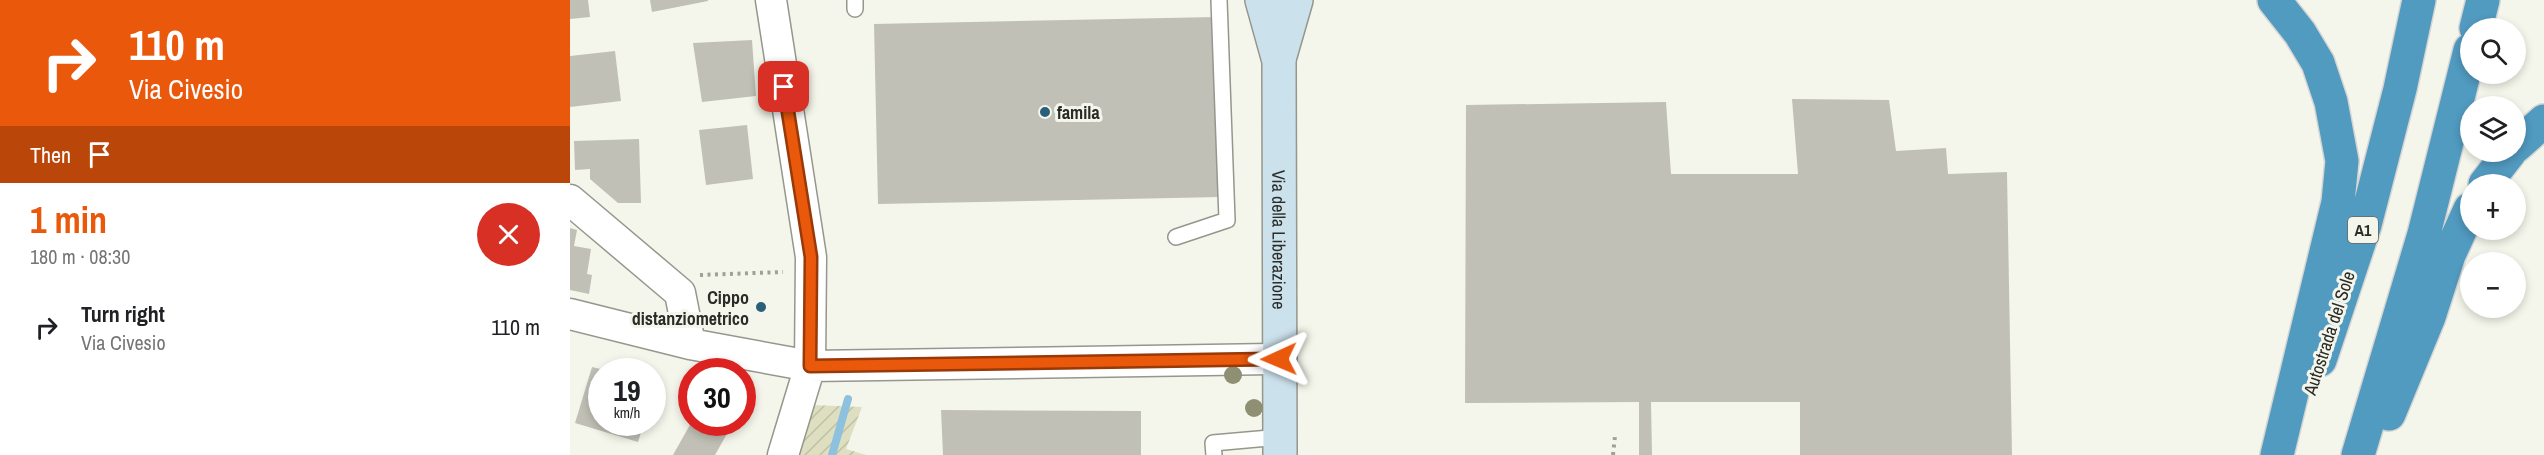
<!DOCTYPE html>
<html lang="en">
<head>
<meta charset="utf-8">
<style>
  body { margin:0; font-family:"Archivo Narrow",sans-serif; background:#f6f6f6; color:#202124; height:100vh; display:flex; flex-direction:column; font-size:22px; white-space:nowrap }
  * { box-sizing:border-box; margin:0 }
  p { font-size:20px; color:#757577 }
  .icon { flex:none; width:33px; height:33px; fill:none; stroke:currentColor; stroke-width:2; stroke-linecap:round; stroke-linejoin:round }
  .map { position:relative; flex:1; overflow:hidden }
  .panel { display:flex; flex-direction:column; background:#fff; width:570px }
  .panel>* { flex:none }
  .banner { background:#ea580c; color:#fff; overflow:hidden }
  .tools { position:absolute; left:1890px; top:18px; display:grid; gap:12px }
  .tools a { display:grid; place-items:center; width:66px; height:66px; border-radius:50%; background:#fff; box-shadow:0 3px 9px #0003; font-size:30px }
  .speed { position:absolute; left:18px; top:358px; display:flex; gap:12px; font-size:30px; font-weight:700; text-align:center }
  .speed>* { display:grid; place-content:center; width:78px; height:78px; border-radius:50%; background:#fff; box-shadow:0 3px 9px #0003; line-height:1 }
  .speed small { font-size:15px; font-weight:400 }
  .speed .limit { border:9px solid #d22; background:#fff; color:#111 }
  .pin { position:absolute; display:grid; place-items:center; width:51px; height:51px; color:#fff; margin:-26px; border-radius:12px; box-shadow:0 3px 9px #0006 }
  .me { position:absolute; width:66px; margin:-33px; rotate:269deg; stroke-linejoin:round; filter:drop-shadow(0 0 4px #0008) }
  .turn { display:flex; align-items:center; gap:21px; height:126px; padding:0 30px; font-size:27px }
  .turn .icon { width:78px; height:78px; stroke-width:2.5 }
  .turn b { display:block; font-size:42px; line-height:51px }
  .then { display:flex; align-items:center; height:57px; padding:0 30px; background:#0003; gap:12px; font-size:22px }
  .round { display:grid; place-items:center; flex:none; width:63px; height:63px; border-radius:32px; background:#f6f6f6 }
  .overview { display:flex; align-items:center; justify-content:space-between; height:102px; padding:0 30px }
  h1 { font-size:36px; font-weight:800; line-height:45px; color:#ea580c }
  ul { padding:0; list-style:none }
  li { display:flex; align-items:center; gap:18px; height:84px; padding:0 30px }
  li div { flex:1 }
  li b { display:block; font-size:22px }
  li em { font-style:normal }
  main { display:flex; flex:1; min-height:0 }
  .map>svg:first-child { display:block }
</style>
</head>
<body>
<main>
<section class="panel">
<div class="banner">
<div class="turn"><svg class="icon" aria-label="right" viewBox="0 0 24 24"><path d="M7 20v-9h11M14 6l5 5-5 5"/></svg><div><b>110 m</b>Via Civesio</div></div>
<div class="then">Then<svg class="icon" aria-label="arrive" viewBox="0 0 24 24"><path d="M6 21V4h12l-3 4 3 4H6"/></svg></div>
</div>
<div class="overview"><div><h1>1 min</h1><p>180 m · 08:30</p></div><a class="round" style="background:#d93025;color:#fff"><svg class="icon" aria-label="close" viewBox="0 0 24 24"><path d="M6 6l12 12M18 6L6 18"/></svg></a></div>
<ul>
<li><svg class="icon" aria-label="right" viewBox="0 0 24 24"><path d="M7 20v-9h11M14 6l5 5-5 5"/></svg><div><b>Turn right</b><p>Via Civesio</p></div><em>110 m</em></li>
</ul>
</section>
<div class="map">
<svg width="1974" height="455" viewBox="0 0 1974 455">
  <defs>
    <pattern id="garden-furrows" width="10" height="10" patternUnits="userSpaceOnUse" patternTransform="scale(1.5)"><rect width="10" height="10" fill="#dedfc0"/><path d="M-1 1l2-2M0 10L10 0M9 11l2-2" fill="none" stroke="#bfc0a5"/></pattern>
  </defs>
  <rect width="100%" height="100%" fill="#f5f6eb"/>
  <!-- garden -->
  <path fill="url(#garden-furrows)" d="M243,405l49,2 -16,42 20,6h-68l8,-19z"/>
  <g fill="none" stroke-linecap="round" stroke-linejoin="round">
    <!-- stream -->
    <path stroke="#8dc1de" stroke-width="8" d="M262,455l16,-56"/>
  </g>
  <!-- building -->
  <path fill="#c0c0b6" d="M0,0h18l2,17 -20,2z
    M80,0h58v1l-56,11z
    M646,17l4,180 -342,7 -4,-180z
    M182,40l4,56 -54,6 -9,-59z
    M45,51l6,50 -51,6v-51z
    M1222,99l97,1 7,51 50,-3 2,26 59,-2 5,283h-212v-53h-149l1,53h-13v-53l-174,1 1,-298 200,-3 5,72h127z
    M177,125l6,54 -47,6 -7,-55z
    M69,139l2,64h-23l-28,-24v-10l-15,1 -1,-29z
    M0,228l7,2 -3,16 17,3 -4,25 5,1 -3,19 -19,-4z
    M22,367l17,4 -7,1v51h42l-6,19 -63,-19z
    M371,410l200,1v44h-198z
    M121,423h42l-18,32h-42z"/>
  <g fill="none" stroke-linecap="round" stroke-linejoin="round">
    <!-- lane casing -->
    <g stroke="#95968c" stroke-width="18">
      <path id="lane" d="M285,0v9
        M606,237l51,-17 -8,-220
        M644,455l-1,-12 67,-6"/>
    </g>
    <!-- street casing -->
    <g stroke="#95968c" stroke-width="33">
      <path id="street" d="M201,0l40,257 -1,109 -27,89
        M0,200l110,93 10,51
        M0,314l120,30 120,22 469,-7"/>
    </g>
    <!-- secondary casing -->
    <g stroke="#95968c" stroke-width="36">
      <g id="secondary">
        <path id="s1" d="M692,0l17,61 1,394"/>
        <path d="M709,59l17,-59"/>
      </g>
    </g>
    <!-- highway casing -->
    <g stroke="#d5d5d4" stroke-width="36">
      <path id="highway" d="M1704,0l26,33 18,30 13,39 11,59 -4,41 -61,253
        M1906,28l7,-28
        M1946,146l28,-25
        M1915,184l25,-32
        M1750,360l45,-135 35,-136 19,-89
        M1819,414l40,-97 20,-62 21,-46
        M1788,455l66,-221 46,-184"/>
    </g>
    <!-- path -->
    <path stroke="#a0a098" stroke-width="4" stroke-dasharray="3 4.5" stroke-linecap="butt" d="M130,275l83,-3
      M1043,455l2,-19"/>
    <!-- lane -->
    <use href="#lane" stroke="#fff" stroke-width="15"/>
    <!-- street -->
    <use href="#street" stroke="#fff" stroke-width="30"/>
    <!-- secondary -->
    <use href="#secondary" stroke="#cbe1ec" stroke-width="33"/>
    <!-- highway -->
    <use href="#highway" stroke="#519ac0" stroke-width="33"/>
  </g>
  <!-- trees -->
  <g fill="#8e8f73">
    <circle cx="663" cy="375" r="9"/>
    <circle cx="684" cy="408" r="9"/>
  </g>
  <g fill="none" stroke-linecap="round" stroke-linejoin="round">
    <!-- route casing -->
    <g stroke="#983908" stroke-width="15">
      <path id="route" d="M214,87l27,170 -1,109 469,-7"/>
    </g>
    <!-- route -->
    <use href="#route" stroke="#ea580c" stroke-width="10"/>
  </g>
  <!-- markers -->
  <g fill="#2a5f7b" stroke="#f5f6eb" stroke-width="2">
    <circle cx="475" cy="112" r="6"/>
    <circle cx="191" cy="307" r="6"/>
  </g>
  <g text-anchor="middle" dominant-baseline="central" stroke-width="6" stroke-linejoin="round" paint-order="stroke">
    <!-- shield labels -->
    <rect fill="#f5f6eb" stroke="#686862" stroke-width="1.5" x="1778" y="217" width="30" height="26" rx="4.5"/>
    <g font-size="16" font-weight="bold" fill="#2b2b27">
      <text x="1793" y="230">A1</text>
    </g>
    <!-- poi labels -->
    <g font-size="18" font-weight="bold" fill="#2b2b27" stroke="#f5f6eb" text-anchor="start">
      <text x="487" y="112">famila</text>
      <text x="179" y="297" text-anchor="end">Cippo<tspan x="179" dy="21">distanziometrico</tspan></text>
    </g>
    <!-- street labels -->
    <g font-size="18" fill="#2b2b27" stroke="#f5f6eb">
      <text stroke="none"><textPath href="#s1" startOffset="242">Via della Liberazione</textPath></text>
      <text transform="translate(1759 333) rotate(-72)">Autostrada del Sole</text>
    </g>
  </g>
</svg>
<div class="tools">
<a><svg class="icon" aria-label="search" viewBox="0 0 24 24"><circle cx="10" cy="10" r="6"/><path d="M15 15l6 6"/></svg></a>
<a><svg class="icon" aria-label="layers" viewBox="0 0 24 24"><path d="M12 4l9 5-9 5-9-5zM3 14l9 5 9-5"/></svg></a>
<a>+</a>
<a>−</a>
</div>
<div class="speed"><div>19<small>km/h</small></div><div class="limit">30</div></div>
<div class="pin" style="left:214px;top:87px;background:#d93025"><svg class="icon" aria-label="arrive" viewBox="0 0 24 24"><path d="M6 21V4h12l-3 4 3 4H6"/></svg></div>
<svg class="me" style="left:709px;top:359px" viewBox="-20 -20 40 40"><path d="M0-17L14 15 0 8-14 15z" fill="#ea580c" stroke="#fff" stroke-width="4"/></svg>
</div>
</main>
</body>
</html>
